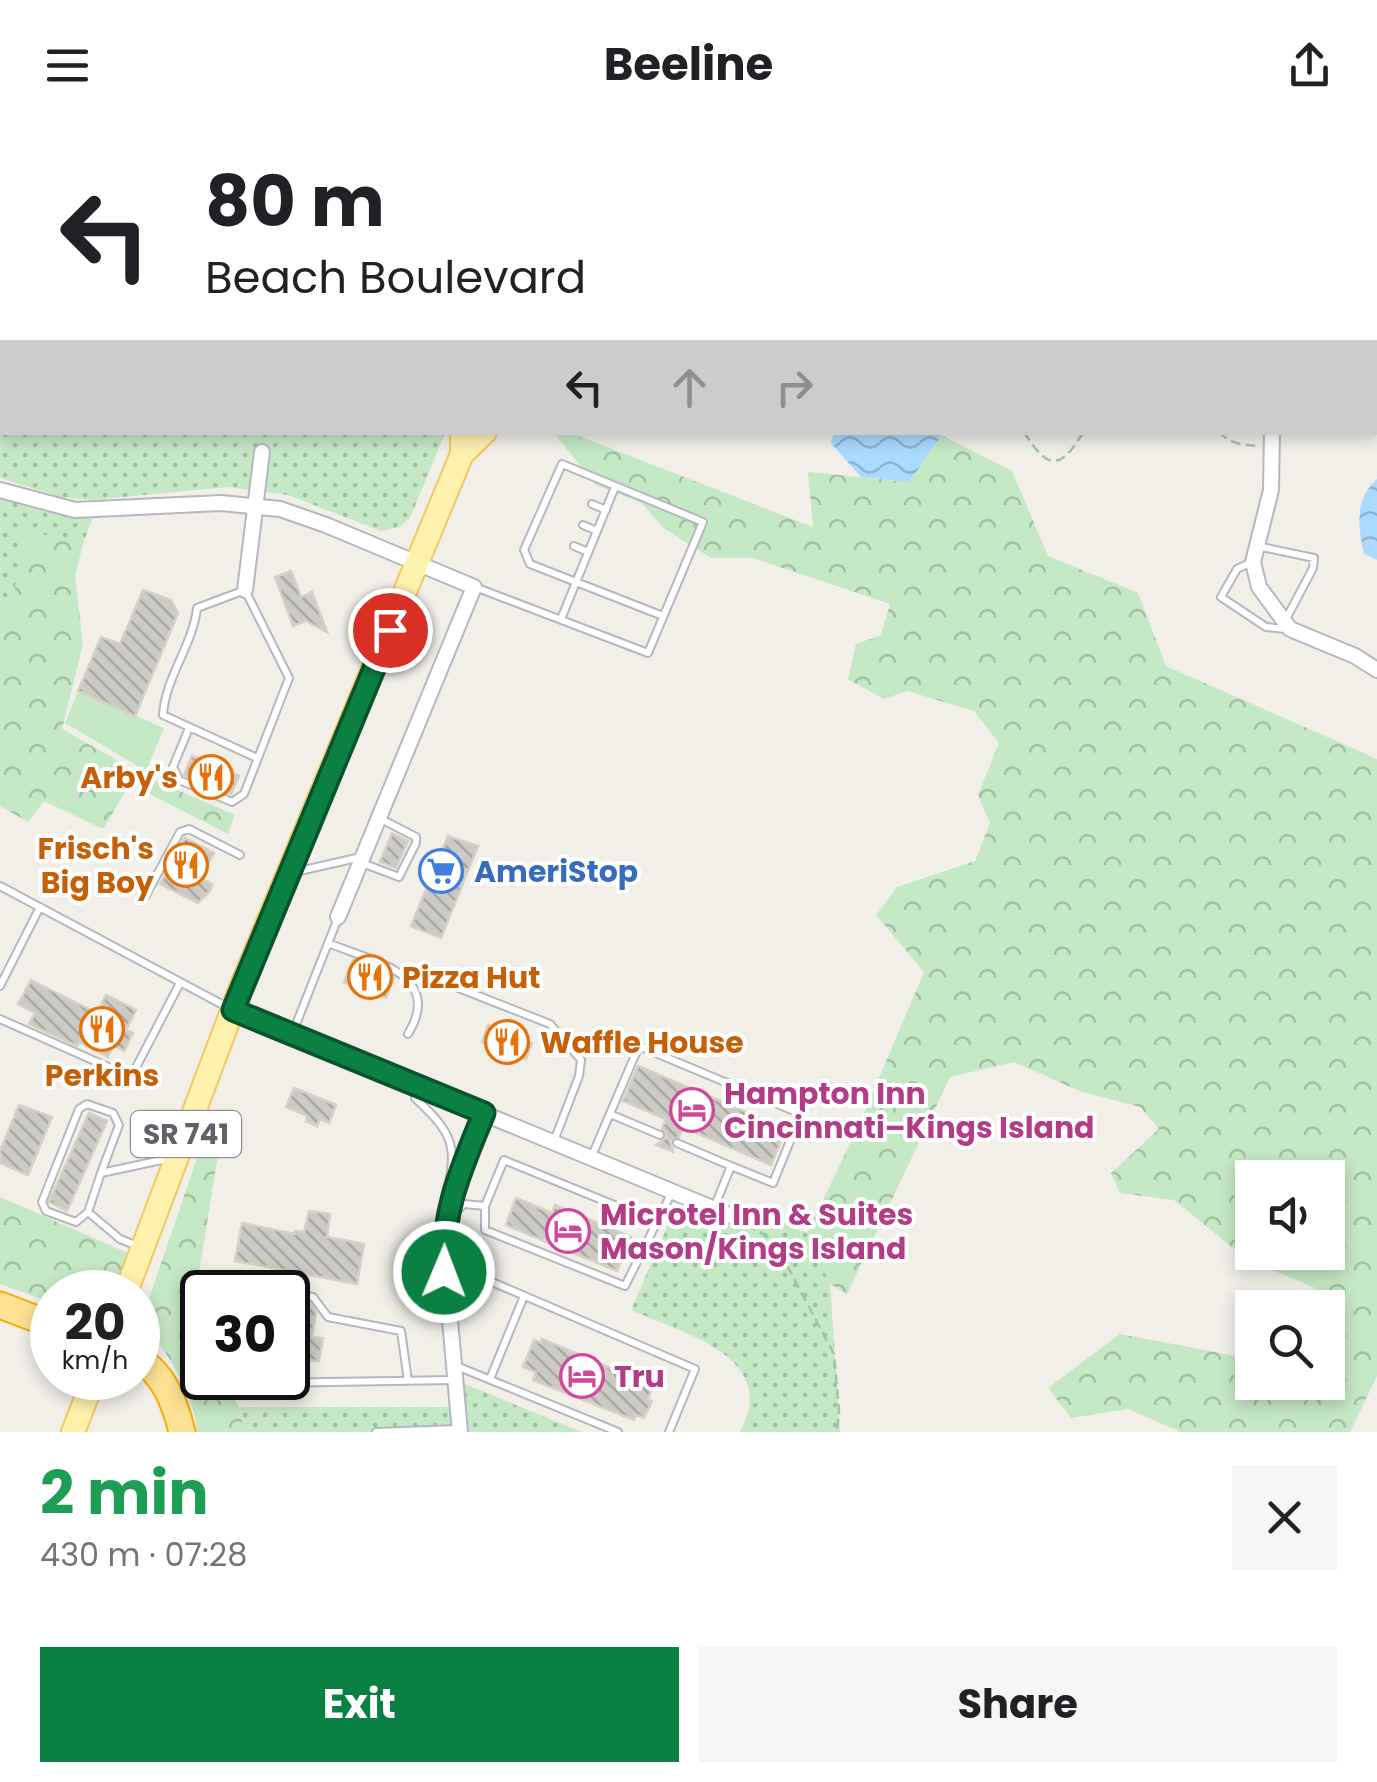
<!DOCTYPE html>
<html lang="en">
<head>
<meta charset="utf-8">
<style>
  body { margin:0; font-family:Poppins,sans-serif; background:#f6f6f6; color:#202124; height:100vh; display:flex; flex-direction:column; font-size:38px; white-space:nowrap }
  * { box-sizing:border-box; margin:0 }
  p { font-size:32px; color:#757577 }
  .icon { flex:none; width:55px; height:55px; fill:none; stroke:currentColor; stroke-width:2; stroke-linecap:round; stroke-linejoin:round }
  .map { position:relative; height:1302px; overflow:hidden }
  .sheet { display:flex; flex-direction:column; background:#fff; flex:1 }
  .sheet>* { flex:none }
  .banner { position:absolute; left:0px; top:0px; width:1378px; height:305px; box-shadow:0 5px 15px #0003; background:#fff; color:#202124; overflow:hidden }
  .tools { position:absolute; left:1235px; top:1030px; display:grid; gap:20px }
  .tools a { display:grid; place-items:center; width:110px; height:110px; border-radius:0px; background:#fff; box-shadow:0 5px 15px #0003; font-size:50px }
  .speed { position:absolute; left:30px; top:1140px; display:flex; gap:20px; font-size:50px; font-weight:700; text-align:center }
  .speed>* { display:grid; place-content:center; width:130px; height:130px; border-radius:50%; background:#fff; box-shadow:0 5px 15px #0003; line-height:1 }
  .speed small { font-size:25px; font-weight:400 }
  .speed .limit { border:5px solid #111; border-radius:15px; background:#fff; color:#111 }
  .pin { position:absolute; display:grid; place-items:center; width:85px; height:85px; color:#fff; margin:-42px; border:5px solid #fff; border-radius:50%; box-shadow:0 2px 10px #0007 }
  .me { position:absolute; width:110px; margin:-55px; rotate:1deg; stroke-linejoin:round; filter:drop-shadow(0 0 8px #0008) }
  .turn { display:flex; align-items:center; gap:35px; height:210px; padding:0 40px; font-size:45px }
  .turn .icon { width:130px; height:130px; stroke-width:2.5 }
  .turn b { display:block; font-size:70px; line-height:85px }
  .lanes { display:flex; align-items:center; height:95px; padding:0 40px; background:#0003; justify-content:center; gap:50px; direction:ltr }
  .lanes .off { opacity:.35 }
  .round { display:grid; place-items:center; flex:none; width:105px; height:105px; border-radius:0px; background:#f6f6f6 }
  .headline { display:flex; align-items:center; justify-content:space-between; height:170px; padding:0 40px }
  h1 { font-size:60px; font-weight:700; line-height:75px; color:#1e9e55 }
  .cta { display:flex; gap:20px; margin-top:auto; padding:20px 40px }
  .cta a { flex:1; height:115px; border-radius:0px; background:#0b8043; color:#fff; font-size:40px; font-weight:700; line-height:115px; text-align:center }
  .cta a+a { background:#f6f6f6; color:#202124 }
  header { display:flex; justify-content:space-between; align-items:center; height:130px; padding:0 40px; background:#fff; font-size:45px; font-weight:700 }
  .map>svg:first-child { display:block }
</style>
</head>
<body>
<header><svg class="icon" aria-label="menu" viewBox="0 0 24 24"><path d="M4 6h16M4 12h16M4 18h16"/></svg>Beeline<svg class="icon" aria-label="share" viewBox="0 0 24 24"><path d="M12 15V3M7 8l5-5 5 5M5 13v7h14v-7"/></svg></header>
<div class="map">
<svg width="1377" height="1302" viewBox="0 0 1377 1302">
  <defs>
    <pattern id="grass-dots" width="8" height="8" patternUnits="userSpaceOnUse" patternTransform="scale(2.5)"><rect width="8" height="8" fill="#c5e8c5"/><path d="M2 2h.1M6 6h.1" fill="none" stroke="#a3c0a4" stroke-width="1.8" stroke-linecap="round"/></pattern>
    <pattern id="forest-crowns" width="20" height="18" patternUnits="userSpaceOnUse" patternTransform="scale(2.5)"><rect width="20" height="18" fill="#c5e8c5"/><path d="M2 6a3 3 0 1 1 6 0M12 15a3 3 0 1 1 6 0" fill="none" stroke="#a3c0a4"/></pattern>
    <pattern id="water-waves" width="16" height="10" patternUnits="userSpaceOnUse" patternTransform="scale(2.5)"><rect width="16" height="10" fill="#aadaff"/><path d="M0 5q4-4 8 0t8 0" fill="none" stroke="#8eb4d2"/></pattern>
    <pattern id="building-back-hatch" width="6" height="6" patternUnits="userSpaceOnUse" patternTransform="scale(2.5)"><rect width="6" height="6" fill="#cccac5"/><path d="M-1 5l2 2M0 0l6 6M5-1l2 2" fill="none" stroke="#a9a8a4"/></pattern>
  </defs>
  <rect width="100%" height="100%" fill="#f1efe8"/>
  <!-- grass -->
  <path fill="url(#grass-dots)" d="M0,0h571l-569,2v300l443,1 -35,85 -10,9 -19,4 -93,-36 -59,-8 -138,13 -30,-3 -61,-19z
    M0,360l95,21 -12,33 -59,-14 -10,67 -14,7z
    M681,1065l53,22 13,-9 60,25 23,51 10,148h-100c41,-76 -57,-98 -109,-122z
    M455,1250l127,52h-338l-5,-25h217z"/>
  <!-- forest -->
  <path fill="url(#forest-crowns)" fill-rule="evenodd" d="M554,303h17l242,94 -5,-55 101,10 32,-47 71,36 36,85 90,37 28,73 211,93v617l-27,56h-169l-53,-23 -57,9 -23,-30 72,-54 132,25v23h76v-61l9,-7 -22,-26 -67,-28 -74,-60 -54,-7 -9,-20 48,-44 -19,-22 -58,-15 -68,-30 -64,15 -103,217 -17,-10 -23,-51 53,-110 64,-151 -48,-57 21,-28 78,-26 15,-38 -12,-28 21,-52 -25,-32 -67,-20 -23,8 -36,-20 8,-35 25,-9 9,-31 -137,-46h-42l-48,-30 -21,-25 -46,-18zM1252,1048h76v74h-76z
    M24,400l59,14 -8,32 8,68 -21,85 81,46 92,40 -7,19 -98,-50 -27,45 -59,-28 -16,21 -28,-16v-202l14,-8z
    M209,993l13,6 -22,138 -12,48 14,26v37h21l16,29 5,25h-47c-4,-43 -29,-79 -56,-110z
    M0,1067l139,61 -31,34h-56v11l-52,-19z"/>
  <!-- green -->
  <path fill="#c5e8c5" d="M78,561l86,37 -18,43 -81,-48z"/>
  <!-- water -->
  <path fill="url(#water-waves)" d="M834,303v-1l109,1 -34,49 -48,-5 -30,-34z
    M1377,349v81l-13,-6c-6,-26 -10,-55 13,-75z"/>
  <!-- building -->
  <path fill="url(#building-back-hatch)" stroke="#d6d1c6" stroke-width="2.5" d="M291,441l10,26 11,-5 15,40 -21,-11 -13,5 -18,-49z
    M143,460l28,10 7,13 -43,103 -57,-25 23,-54 19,7z
    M192,626l47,20 -8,18 -47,-19z
    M392,703l16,8 -12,27 -16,-6z
    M448,706l30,10 -37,92 -30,-12z
    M185,708l29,15 -14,25 12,6 -2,7 -12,12 -38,-19z
    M353,830l41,18 -8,20 -42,-16z
    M31,850l66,33 9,-18 30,15 -10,20 7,3 -9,18 -11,-6 -5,12 -28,-15 -3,4 -48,-22 6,-11 -17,-9z
    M488,895l44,18 -6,16 -44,-17z
    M638,936l148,63 -15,36 -88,-38 -4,10 -9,4 3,11 -17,-7 11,-8 -5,-9 4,-9 -43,-18z
    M294,958l42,17 -7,18 -9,-4 -3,7 -11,-5 2,-5 -22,-9z
    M19,975l33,12 -24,58 -28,-12v-12z
    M89,983l18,8 -40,90 -18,-9z
    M516,1068l36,15 3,-8 76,32 -14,34 -111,-46z
    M309,1081l21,3 -3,23 37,7 -7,40 -122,-23 7,-38 53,11v-3l9,1z
    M298,1172l12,2 6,9 -4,24 11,1 -4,23 -31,-2v-56z
    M542,1209l111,47 -5,13 4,2 -8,17 -8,-3 -2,5 -101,-40 3,-8 -13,-5 11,-27 7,3z"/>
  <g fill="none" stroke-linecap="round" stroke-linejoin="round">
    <!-- service casing -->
    <g stroke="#b5b8bc" stroke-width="10">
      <path id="service" d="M592,374l14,6
        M583,395l14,6
        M574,416l14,6
        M1257,416l57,12 -1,10 -28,53
        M1252,432l-15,7 -16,28 45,30 20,2
        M475,457l173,66 55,-131 -141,-58 -38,86 6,14 133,52
        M561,489l54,-132
        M189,598l-16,39 6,13 53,22 12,-8 45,-116 -44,-88 -48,18c-4,37 -32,70 -34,107l94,43
        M362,733l37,14 17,-34v-6l-37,-19
        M295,742l66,-15
        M0,756l227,121
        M145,767l35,-65 9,-3 51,26
        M328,813c43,18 117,30 80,91
        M438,850l112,44 31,36 -2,16 -25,65
        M0,856l40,-79
        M0,889l131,58 49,-94
        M293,902l45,-114
        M415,956v12c33,31 45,46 32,91
        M610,984l50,21
        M677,1013l54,23
        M591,1028l48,-112 162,68 -28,69 -42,-17 -17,42
        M101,1043l-13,39 -12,10 -30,-11 -4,-9 37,-93 8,-5 26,9 6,12 -18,48 70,-15
        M485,1076l19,-46 152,62
        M88,1082l32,27 20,8
        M449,1088l15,-14 21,2v24l140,56 47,-94
        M448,1149h37l210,90 -26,63
        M245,1162l2,-6 39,6
        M288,1163l25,4 15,20 73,14 7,50
        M454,1235l164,67
        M265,1248l3,5 185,-3
        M490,1249l34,-83
        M376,1302l82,-3"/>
    </g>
    <!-- minor casing -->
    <g stroke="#b5b8bc" stroke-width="18">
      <path id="minor" d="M1375,40l2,-3
        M1375,296h2
        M1272,302l-1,58 -18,72 6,25 31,42 65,27 22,14
        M0,360l75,20 146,-7 59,6 46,16 148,62 -136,330
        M245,460l17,-138
        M233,880l501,207
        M460,1302l-17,-190 9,-48 32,-81"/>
    </g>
    <!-- primary casing -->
    <g stroke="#f2c960" stroke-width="26">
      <path id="primary" d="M585,2l1,-2
        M610,2l1,-2
        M462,324l23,-22
        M126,1162l114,-302 222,-536v-22
        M73,1302l21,-54"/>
    </g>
    <!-- motorway casing -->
    <g stroke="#f9ab00" stroke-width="29">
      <path id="motorway" d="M0,1175l52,20
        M138,1228c26,16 37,45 44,74"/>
    </g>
    <!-- path -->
    <path stroke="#9cc7a9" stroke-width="2.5" stroke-dasharray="10 5" stroke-linecap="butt" d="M1022,2v-2
      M1024,302c23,37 36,40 59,0
      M1219,302c11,12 24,13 39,14
      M747,1094l27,17 60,113 5,57 -2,21"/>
    <!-- service -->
    <use href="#service" stroke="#fff" stroke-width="6"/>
    <!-- minor -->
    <use href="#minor" stroke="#fff" stroke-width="14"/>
    <!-- primary -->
    <use href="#primary" stroke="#fff2af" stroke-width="22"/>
    <!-- motorway -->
    <use href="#motorway" stroke="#fde293" stroke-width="25"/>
  </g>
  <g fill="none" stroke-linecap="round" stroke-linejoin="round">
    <!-- route casing -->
    <g stroke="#07532c" stroke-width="25">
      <path id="route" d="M390,500l-157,380 251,103c-23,57 -42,96 -40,159"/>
    </g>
    <!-- route -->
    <use href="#route" stroke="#0b8043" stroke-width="18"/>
  </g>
  <!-- icons -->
  <defs>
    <g id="restaurant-ring" transform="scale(2.25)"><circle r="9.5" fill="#fff" stroke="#e8710a" stroke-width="1.5"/><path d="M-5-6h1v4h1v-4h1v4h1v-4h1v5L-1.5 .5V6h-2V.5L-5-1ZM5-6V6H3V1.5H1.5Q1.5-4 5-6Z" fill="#e8710a"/></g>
    <g id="supermarket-ring" transform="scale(2.25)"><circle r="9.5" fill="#fff" stroke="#3f7fe0" stroke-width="1.5"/><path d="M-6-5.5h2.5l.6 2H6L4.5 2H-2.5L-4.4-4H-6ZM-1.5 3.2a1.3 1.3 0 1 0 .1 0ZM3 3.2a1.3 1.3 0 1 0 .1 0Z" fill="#3f7fe0"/></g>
    <g id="hotel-ring" transform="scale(2.25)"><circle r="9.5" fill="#fff" stroke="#d1479c" stroke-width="1.5"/><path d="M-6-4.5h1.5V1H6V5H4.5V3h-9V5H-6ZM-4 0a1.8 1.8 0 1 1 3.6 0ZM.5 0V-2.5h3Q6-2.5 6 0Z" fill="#d1479c"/></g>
  </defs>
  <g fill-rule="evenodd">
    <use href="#restaurant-ring" x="211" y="647"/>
    <use href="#restaurant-ring" x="186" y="735"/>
    <use href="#supermarket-ring" x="441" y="741"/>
    <use href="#restaurant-ring" x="370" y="847"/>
    <use href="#restaurant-ring" x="102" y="899"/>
    <use href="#restaurant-ring" x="507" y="912"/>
    <use href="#hotel-ring" x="692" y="980"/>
    <use href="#hotel-ring" x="568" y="1101"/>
    <use href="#hotel-ring" x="582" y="1246"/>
  </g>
  <g text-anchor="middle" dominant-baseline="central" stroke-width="8" stroke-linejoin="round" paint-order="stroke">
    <!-- shield labels -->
    <rect fill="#fff" stroke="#8f9295" stroke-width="2.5" x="131" y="981" width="110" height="46" rx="8"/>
    <g font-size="28" font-weight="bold" fill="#5f6368">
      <text x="186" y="1004">SR 741</text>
    </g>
    <!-- food labels -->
    <g font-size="30" font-weight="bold" fill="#c56008" stroke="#fff" text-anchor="end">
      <text x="178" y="647">Arby's</text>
      <text x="154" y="718">Frisch's<tspan x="154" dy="34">Big Boy</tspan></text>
      <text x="402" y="847" text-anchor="start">Pizza Hut</text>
      <text x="540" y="912" text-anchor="start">Waffle House</text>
      <text x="102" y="945" text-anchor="middle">Perkins</text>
    </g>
    <!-- shop labels -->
    <g font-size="30" font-weight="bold" fill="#366cbe" stroke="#fff" text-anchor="start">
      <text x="474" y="741">AmeriStop</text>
    </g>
    <!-- hotel labels -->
    <g font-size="30" font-weight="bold" fill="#b23c85" stroke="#fff" text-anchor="start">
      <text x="724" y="963">Hampton Inn<tspan x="724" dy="34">Cincinnati–Kings Island</tspan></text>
      <text x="600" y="1084">Microtel Inn &amp; Suites<tspan x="600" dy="34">Mason/Kings Island</tspan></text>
      <text x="614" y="1246">Tru</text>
    </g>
  </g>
</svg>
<div class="tools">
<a><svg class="icon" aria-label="sound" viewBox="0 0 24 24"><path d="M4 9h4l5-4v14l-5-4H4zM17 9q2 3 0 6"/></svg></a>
<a><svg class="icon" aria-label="search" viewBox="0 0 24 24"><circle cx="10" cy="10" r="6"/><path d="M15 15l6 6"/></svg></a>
</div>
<div class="speed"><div>20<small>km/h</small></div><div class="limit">30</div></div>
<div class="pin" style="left:390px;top:500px;background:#d93025"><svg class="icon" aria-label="arrive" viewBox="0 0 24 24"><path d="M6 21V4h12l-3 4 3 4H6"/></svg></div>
<svg class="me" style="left:444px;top:1142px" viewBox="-20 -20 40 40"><circle r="17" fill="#0b8043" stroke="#fff" stroke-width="3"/><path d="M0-11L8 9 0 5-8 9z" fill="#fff"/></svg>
<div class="banner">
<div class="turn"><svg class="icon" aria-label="left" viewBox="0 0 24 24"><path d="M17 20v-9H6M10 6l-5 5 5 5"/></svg><div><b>80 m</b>Beach Boulevard</div></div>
<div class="lanes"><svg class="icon" aria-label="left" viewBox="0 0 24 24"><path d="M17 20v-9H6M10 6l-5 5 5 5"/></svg><svg class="icon off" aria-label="ahead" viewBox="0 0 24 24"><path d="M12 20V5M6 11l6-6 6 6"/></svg><svg class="icon off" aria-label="right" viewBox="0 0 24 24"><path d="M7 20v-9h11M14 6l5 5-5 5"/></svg></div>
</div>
</div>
<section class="sheet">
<div class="headline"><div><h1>2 min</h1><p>430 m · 07:28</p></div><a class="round"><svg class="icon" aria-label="close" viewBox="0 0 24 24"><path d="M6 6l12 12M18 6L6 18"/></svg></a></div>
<div class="cta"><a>Exit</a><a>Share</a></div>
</section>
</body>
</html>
